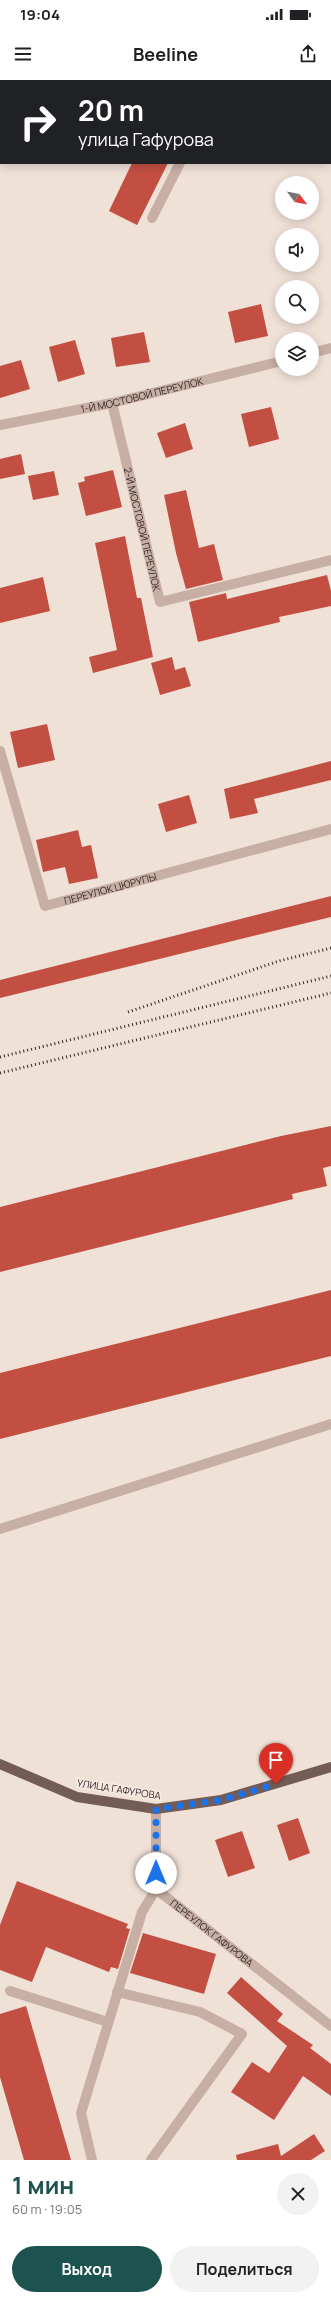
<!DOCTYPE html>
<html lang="ru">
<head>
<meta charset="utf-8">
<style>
  body { margin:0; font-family:Manrope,sans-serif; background:#f2f2f2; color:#202124; height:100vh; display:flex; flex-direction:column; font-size:15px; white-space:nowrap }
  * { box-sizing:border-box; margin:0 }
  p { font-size:13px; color:#757577 }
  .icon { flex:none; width:22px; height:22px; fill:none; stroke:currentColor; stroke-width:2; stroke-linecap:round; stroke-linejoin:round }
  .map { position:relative; height:2080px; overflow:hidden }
  .panel { display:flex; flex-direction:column; background:#fff; flex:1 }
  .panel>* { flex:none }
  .banner { position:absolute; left:0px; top:0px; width:331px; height:84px; box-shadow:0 2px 10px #0003; background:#202124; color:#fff; overflow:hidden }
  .needle { width:26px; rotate:122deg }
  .tools { position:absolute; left:275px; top:96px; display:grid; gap:8px }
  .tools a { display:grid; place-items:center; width:44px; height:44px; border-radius:50%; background:#fff; box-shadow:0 2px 10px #0003; font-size:20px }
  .pin { position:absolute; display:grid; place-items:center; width:34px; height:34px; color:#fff; margin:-41px -17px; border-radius:50% 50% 50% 0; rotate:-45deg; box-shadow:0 0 4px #0007 }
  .pin .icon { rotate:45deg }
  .me { position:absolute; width:44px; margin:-22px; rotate:0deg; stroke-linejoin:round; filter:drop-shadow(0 0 3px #0008) }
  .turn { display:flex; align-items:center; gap:14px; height:84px; padding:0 12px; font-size:18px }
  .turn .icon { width:52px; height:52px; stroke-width:2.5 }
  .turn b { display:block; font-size:28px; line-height:34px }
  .round { display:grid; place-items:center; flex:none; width:42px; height:42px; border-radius:21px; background:#f2f2f2 }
  .overview { display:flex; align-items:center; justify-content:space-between; height:68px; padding:0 12px }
  h1 { font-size:24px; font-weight:700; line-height:30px; color:#1c534e }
  .button { display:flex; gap:8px; margin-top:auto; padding:8px 12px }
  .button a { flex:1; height:46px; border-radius:24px; background:#1c534e; color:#fff; font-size:16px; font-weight:700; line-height:46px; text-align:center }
  .button a+a { background:#f2f2f2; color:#202124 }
  .status { display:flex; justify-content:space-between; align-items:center; height:28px; padding:0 20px; background:#fff; direction:ltr }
  .status svg { height:11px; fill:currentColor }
  header { display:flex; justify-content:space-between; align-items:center; height:52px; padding:0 12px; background:#fff; font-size:18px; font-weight:700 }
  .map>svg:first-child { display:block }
</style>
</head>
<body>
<div class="status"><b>19:04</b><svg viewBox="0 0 49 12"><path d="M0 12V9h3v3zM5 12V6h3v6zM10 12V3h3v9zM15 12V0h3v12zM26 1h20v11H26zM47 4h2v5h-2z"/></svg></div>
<header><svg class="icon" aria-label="menu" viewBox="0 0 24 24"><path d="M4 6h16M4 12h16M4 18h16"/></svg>Beeline<svg class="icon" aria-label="share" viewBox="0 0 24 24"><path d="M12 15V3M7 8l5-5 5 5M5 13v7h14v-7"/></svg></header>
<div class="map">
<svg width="331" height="2080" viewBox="0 0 331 2080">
  <rect width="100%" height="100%" fill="#f0e1d7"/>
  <!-- building -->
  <path fill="#c34f42" d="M132,83h36l-31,62 -28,-14z
    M261,224l7,32 -33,7 -7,-31z
    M144,252l6,30 -34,5 -5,-29z
    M75,260l10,34 -27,8 -9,-35z
    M21,280l9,29 -30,9v-32z
    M271,327l8,32 -30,8 -8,-33z
    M185,343l8,26 -27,9 -9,-25z
    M21,374l4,20 -25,5v-20z
    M113,390l9,37 -36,9 -8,-33 7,-2 -1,-4z
    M54,391l5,24 -26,5 -5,-24z
    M186,410l13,58 15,-4 9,36 -37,9 -10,-36 -12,-58z
    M125,456l12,62h4l12,59 -60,16 -4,-16 28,-7 -22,-107z
    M327,495l4,16v15l-52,11 1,5 -82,20 -9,-40 37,-9 1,6z
    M43,497l7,34 -50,12v-35z
    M172,577l3,13 10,-3 6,19 -31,9 -9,-32z
    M47,644l8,36 -37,8 -8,-36z
    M331,681v19l-77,19 4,14 -28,6 -6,-30z
    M189,715l8,28 -31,9 -8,-28z
    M78,750l4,17 9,-2 7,33 -29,6 -4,-17 -22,5 -7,-32z
    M331,816v21l-331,81v-18z
    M331,1046v40l-8,2 4,18 -35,8 1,5 -293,73v-65l281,-71z
    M331,1210v66l-331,83v-66z
    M298,1738l12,35 -21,8 -12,-36z
    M242,1751l13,37 -27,9 -13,-37z
    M17,1801l111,43 -2,4 4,1 -12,40 -7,-2 -2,5 -63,-25 -14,35 -32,-12v-45z
    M143,1853l73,21 -12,40 -74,-21z
    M241,1897l42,37 -6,7 36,24 -3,3 21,16v32l-28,-20 -29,44 -43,-28 21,-30 17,11 18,-27 -60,-53z
    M26,1926l45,154h-47l-24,-83v-63z
    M314,2054l11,17 -14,9h-74l-1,-5 42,-11 3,12z"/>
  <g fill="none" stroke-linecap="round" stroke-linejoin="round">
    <!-- minor -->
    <g stroke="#c7afa4" stroke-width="10">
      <path d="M131,0l5,1"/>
      <path d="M181,1l1,-1"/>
      <path d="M152,138l28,-55"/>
      <path d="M312,273l19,-5"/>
      <path id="s1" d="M112,323l48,199 171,-42"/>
      <path id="s2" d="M0,345l112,-22 170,-42"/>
      <path id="s3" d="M0,671l45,155 286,-77"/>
      <path d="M0,1449l331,-105"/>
      <path id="s4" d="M156,1729v80l175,137"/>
      <path d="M10,1911l98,31"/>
      <path d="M117,1912l83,20 42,22 -91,126"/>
      <path d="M92,2080l-11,-47 61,-201 14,-23"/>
    </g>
    <!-- major -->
    <path stroke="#745c56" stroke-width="10" d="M0,1684l77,33 79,12 65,-9 110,-33"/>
    <!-- rail -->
    <path stroke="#332825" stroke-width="3" stroke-dasharray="1 3" stroke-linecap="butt" d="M128,932l151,-51 52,-13
      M0,977l331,-81
      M0,993l331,-80"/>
  </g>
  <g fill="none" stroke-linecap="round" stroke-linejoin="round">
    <!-- route -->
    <path stroke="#1a73e8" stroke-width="7" stroke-dasharray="0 12.6" d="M156,1793v-64l65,-9 55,-16"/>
  </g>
  <g text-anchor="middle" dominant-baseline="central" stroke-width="3.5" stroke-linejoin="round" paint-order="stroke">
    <!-- street labels -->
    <g font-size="10" fill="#332825" stroke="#f8ebe3">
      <text stroke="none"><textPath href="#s2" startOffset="145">1-Й МОСТОВОЙ ПЕРЕУЛОК</textPath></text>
      <text stroke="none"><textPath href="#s1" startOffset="130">2-Й МОСТОВОЙ ПЕРЕУЛОК</textPath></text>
      <text stroke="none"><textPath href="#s3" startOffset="229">ПЕРЕУЛОК ЦЮРУПЫ</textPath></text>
      <text transform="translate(119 1709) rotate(9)">УЛИЦА ГАФУРОВА</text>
      <text stroke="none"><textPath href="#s4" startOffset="151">ПЕРЕУЛОК ГАФУРОВА</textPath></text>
    </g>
  </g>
</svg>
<div class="tools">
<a><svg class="needle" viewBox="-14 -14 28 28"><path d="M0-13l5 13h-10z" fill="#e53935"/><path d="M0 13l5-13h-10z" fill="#757577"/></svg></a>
<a><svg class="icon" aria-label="sound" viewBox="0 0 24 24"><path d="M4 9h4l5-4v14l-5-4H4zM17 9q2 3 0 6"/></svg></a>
<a><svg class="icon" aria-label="search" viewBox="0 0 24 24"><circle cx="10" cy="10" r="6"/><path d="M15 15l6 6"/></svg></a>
<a><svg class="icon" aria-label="layers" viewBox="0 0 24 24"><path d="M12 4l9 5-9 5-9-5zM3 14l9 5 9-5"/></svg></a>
</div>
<div class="pin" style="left:276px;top:1704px;background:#d93025"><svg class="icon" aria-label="arrive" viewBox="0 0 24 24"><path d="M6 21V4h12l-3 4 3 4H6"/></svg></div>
<svg class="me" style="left:156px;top:1793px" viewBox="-20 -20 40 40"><circle r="19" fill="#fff"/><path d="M0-13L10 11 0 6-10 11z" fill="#1a73e8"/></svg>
<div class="banner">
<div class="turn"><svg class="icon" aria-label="right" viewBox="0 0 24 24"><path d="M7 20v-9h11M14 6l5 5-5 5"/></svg><div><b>20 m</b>улица Гафурова</div></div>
</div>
</div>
<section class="panel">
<div class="overview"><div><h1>1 мин</h1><p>60 m · 19:05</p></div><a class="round"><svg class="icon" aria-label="close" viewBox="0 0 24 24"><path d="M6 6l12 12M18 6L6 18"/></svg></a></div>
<div class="button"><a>Выход</a><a>Поделиться</a></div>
</section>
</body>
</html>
